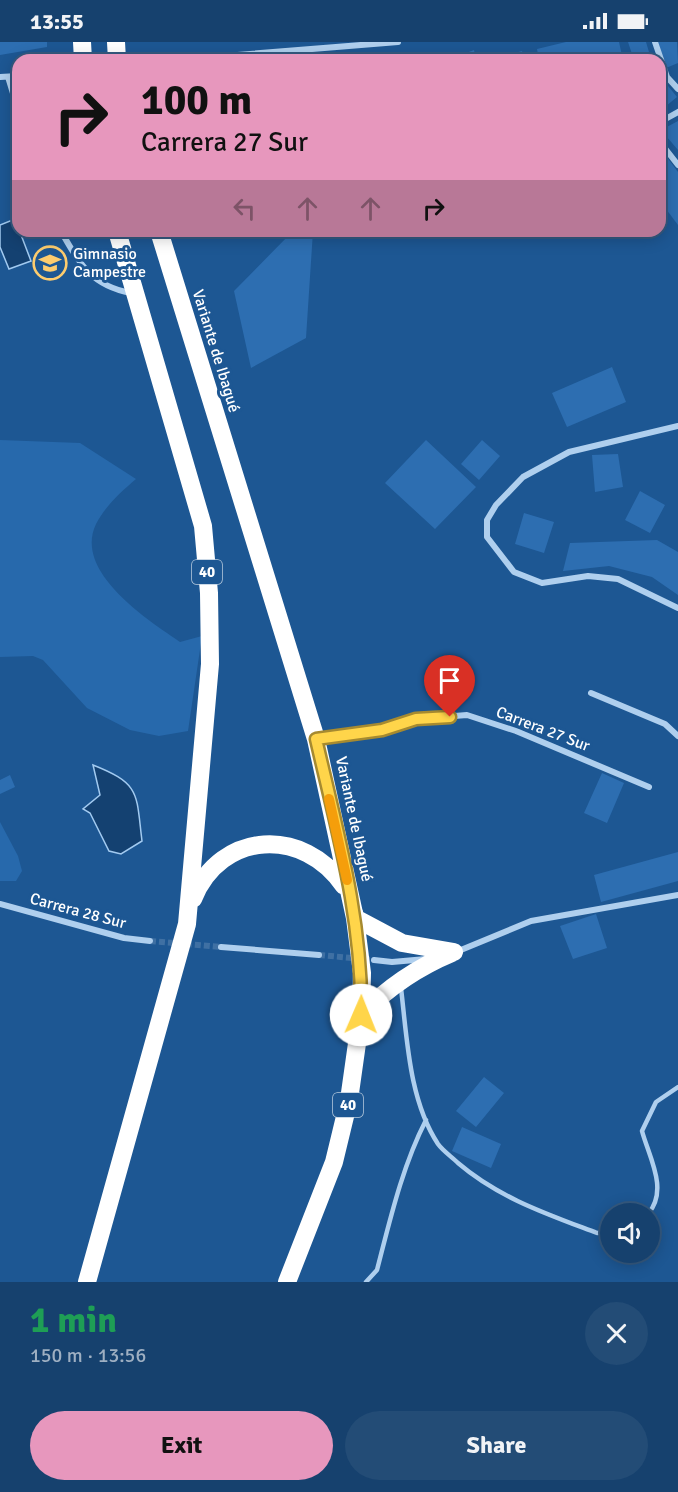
<!DOCTYPE html>
<html lang="en">
<head>
<meta charset="utf-8">
<style>
  body { margin:0; font-family:Signika,sans-serif; background:#234c76; color:#f1f3f6; height:100vh; display:flex; flex-direction:column; font-size:22px; white-space:nowrap }
  * { box-sizing:border-box; margin:0 }
  p { font-size:20px; color:#9eafc2 }
  .icon { flex:none; width:33px; height:33px; fill:none; stroke:currentColor; stroke-width:2; stroke-linecap:round; stroke-linejoin:round }
  .map { position:relative; height:1240px; overflow:hidden }
  .panel { display:flex; flex-direction:column; background:#16416e; flex:1 }
  .panel>* { flex:none }
  .banner { position:absolute; left:12px; top:12px; width:654px; height:183px; border-radius:18px; box-shadow:0 3px 15px #0003,0 0 0 2px #355a81; background:#e797bd; color:#111; overflow:hidden }
  .controls { position:absolute; left:600px; top:1161px; display:grid; gap:12px }
  .controls a { display:grid; place-items:center; width:60px; height:60px; border-radius:50%; background:#16416e; box-shadow:0 3px 15px #0003,0 0 0 2px #355a81; font-size:30px }
  .pin { position:absolute; display:grid; place-items:center; width:51px; height:51px; color:#fff; margin:-62px -26px; border-radius:50% 50% 50% 0; rotate:-45deg; box-shadow:0 0 6px #0007 }
  .pin .icon { rotate:45deg }
  .me { position:absolute; width:66px; margin:-33px; rotate:1deg; stroke-linejoin:round; filter:drop-shadow(0 0 4px #0008) }
  .turn { display:flex; align-items:center; gap:21px; height:126px; padding:0 30px; font-size:27px }
  .turn .icon { width:78px; height:78px; stroke-width:2.5 }
  .turn b { display:block; font-size:42px; line-height:51px }
  .lanes { display:flex; align-items:center; height:57px; padding:0 30px; background:#0003; justify-content:center; gap:30px; direction:ltr }
  .lanes .off { opacity:.35 }
  .round { display:grid; place-items:center; flex:none; width:63px; height:63px; border-radius:32px; background:#234c76 }
  .headline { display:flex; align-items:center; justify-content:space-between; height:102px; padding:0 30px }
  h1 { font-size:36px; font-weight:700; line-height:45px; color:#1e9e55 }
  .action { display:flex; gap:12px; margin-top:auto; padding:12px 30px }
  .action a { flex:1; height:69px; border-radius:36px; background:#e797bd; color:#111; font-size:24px; font-weight:700; line-height:69px; text-align:center }
  .action a+a { background:#234c76; color:#f1f3f6 }
  .status { display:flex; justify-content:space-between; align-items:center; height:42px; padding:0 30px; background:#16416e; direction:ltr }
  .status svg { height:16px; fill:currentColor }
  .map>svg:first-child { display:block }
</style>
</head>
<body>
<div class="status"><b>13:55</b><svg viewBox="0 0 49 12"><path d="M0 12V9h3v3zM5 12V6h3v6zM10 12V3h3v9zM15 12V0h3v12zM26 1h20v11H26zM47 4h2v5h-2z"/></svg></div>
<div class="map">
<svg width="678" height="1240" viewBox="0 0 678 1240">
  <rect width="100%" height="100%" fill="#1d5793"/>
  <!-- green -->
  <path fill="#2769ac" d="M0,398l80,3 56,36c-15,13 -30,26 -40,45 -23,48 52,96 84,118l22,-6 -14,95 -29,5 -29,-6 -43,-22 -44,-48 -10,-4 -33,1z
    M0,780l18,34 4,15 -6,10h-16z"/>
  <!-- water -->
  <path fill="#144171" stroke="#a2caf0" stroke-width="1.5" d="M15,177l16,42 -22,8 -9,-22v-22z
    M93,723c48,19 43,28 49,76l-21,13 -12,-3 -19,-38 -7,-4 17,-14z"/>
  <!-- building -->
  <path fill="#2d6eb1" d="M0,0h47v5l-47,8z
    M566,0h53l4,18h-84l-2,-11z
    M628,0h18l3,10 -16,5z
    M658,0h19l1,21 -12,5z
    M474,8l2,10h-28z
    M522,9l2,9h-32v-1z
    M660,34l17,21 -17,14z
    M678,79v29l-17,-20z
    M660,106l18,24v53l-18,-24z
    M293,189h20l-7,107 -55,30 -17,-77z
    M612,325l14,35 -59,25 -15,-34z
    M426,398l50,47 -41,42 -50,-46z
    M482,398l18,16 -21,24 -18,-16z
    M618,412l5,33 -28,5 -3,-37z
    M640,449l25,14 -15,28 -25,-13z
    M524,471l30,9 -10,31 -29,-9z
    M657,498l21,12v43l-26,-18 -43,-11 -46,5 7,-28z
    M602,731l22,10 -17,40 -23,-10z
    M10,733l5,12 -15,7v-14z
    M678,810v29l-77,21 -7,-27z
    M596,872l11,34 -34,11 -13,-33z
    M484,1035l20,16 -28,34 -20,-16z
    M462,1085l39,17 -10,24 -39,-17z"/>
  <g fill="none" stroke-linecap="round" stroke-linejoin="round">
    <!-- street-tunnel -->
    <path stroke="#3f70a3" stroke-width="6" stroke-dasharray="6 3" stroke-linecap="butt" d="M150,899l71,6
      M319,913l55,5"/>
    <!-- lane -->
    <path stroke="#afcfee" stroke-width="4.5" d="M401,946c6,50 8,112 37,156 5,7 14,13 20,19 41,35 89,51 139,70l13,-1
      M648,1172c21,-24 1,-57 -6,-83l14,-29 22,-15
      M366,1240l11,-12c13,-50 25,-103 49,-150"/>
    <!-- street -->
    <path stroke="#afcfee" stroke-width="6" d="M655,0l12,35 11,12
      M175,18l223,-18
      M0,35l18,-1
      M8,35l10,33
      M660,80l18,-10
      M660,100l18,23
      M61,189c18,33 31,55 70,62
      M678,384l-109,26 -46,25 -27,28 -9,15v17l27,35 28,11 46,-7 30,3 60,29
      M591,651l74,31 13,12
      M317,697l65,-9 34,-11 51,-4 49,16 133,56
      M0,862l124,34 26,3
      M221,905l98,8
      M456,910l75,-31 147,-26
      M374,918l18,2 34,-3"/>
    <!-- highway -->
    <path stroke="#fff" stroke-width="18" d="M82,0l1,18
      M116,0l1,18
      M159,189l157,508 39,179 7,55 -1,42 -12,85 -15,62 -47,120
      M193,857c28,-69 111,-72 151,-13
      M354,870l1,6 47,25 52,9
      M361,973c27,-28 55,-47 91,-62
      M87,1240l100,-358 23,-260 -1,-71 -6,-67 -86,-295"/>
  </g>
  <g fill="none" stroke-linecap="round" stroke-linejoin="round">
    <!-- route casing -->
    <g stroke="#a68a30" stroke-width="15">
      <path id="route" d="M361,973c2,-93 -24,-185 -45,-276l66,-9 34,-11 34,-2"/>
    </g>
    <!-- route -->
    <use href="#route" stroke="#ffd54a" stroke-width="10"/>
    <!-- slow -->
    <path stroke="#f59e0b" stroke-width="10" d="M329,757l18,81"/>
  </g>
  <!-- icons -->
  <defs>
    <g id="school-ring" transform="scale(1.725)"><circle r="9.5" fill="#1d5793" stroke="#fdcc6e" stroke-width="1.5"/><path d="M0-5L7-2L0 1L-7-2ZM-4 1L0 2.5L4 1V4Q0 6-4 4Z" fill="#fdcc6e"/></g>
  </defs>
  <g fill-rule="evenodd">
    <use href="#school-ring" x="50" y="221"/>
  </g>
  <g text-anchor="middle" dominant-baseline="central" stroke-width="6" stroke-linejoin="round" paint-order="stroke">
    <!-- shield labels -->
    <g fill="#1d5793" stroke="#bbcddf" stroke-width="1.5">
      <rect x="192" y="518" width="30" height="24" rx="4.5"/>
      <rect x="333" y="1051" width="30" height="24" rx="4.5"/>
    </g>
    <g font-size="15" font-weight="bold" fill="#fff">
      <text x="207" y="530">40</text>
      <text x="348" y="1063">40</text>
    </g>
    <!-- poi labels -->
    <g font-size="16" fill="#fff" stroke="#1d5793" text-anchor="start">
      <text x="73" y="212">Gimnasio<tspan x="73" dy="18">Campestre</tspan></text>
    </g>
    <!-- street labels -->
    <g font-size="16" fill="#fff" stroke="#1d5793">
      <text transform="translate(216 309) rotate(73)">Variante de Ibagué</text>
      <text transform="translate(543 687) rotate(21)">Carrera 27 Sur</text>
      <text transform="translate(354 777) rotate(78)">Variante de Ibagué</text>
      <text transform="translate(78 869) rotate(15)">Carrera 28 Sur</text>
    </g>
  </g>
</svg>
<div class="controls">
<a><svg class="icon" aria-label="sound" viewBox="0 0 24 24"><path d="M4 9h4l5-4v14l-5-4H4zM17 9q2 3 0 6"/></svg></a>
</div>
<div class="pin" style="left:450px;top:675px;background:#d93025"><svg class="icon" aria-label="arrive" viewBox="0 0 24 24"><path d="M6 21V4h12l-3 4 3 4H6"/></svg></div>
<svg class="me" style="left:361px;top:973px" viewBox="-20 -20 40 40"><circle r="19" fill="#fff"/><path d="M0-13L10 11 0 6-10 11z" fill="#ffd54a"/></svg>
<div class="banner">
<div class="turn"><svg class="icon" aria-label="right" viewBox="0 0 24 24"><path d="M7 20v-9h11M14 6l5 5-5 5"/></svg><div><b>100 m</b>Carrera 27 Sur</div></div>
<div class="lanes"><svg class="icon off" aria-label="left" viewBox="0 0 24 24"><path d="M17 20v-9H6M10 6l-5 5 5 5"/></svg><svg class="icon off" aria-label="ahead" viewBox="0 0 24 24"><path d="M12 20V5M6 11l6-6 6 6"/></svg><svg class="icon off" aria-label="ahead" viewBox="0 0 24 24"><path d="M12 20V5M6 11l6-6 6 6"/></svg><svg class="icon" aria-label="right" viewBox="0 0 24 24"><path d="M7 20v-9h11M14 6l5 5-5 5"/></svg></div>
</div>
</div>
<section class="panel">
<div class="headline"><div><h1>1 min</h1><p>150 m · 13:56</p></div><a class="round"><svg class="icon" aria-label="close" viewBox="0 0 24 24"><path d="M6 6l12 12M18 6L6 18"/></svg></a></div>
<div class="action"><a>Exit</a><a>Share</a></div>
</section>
</body>
</html>
